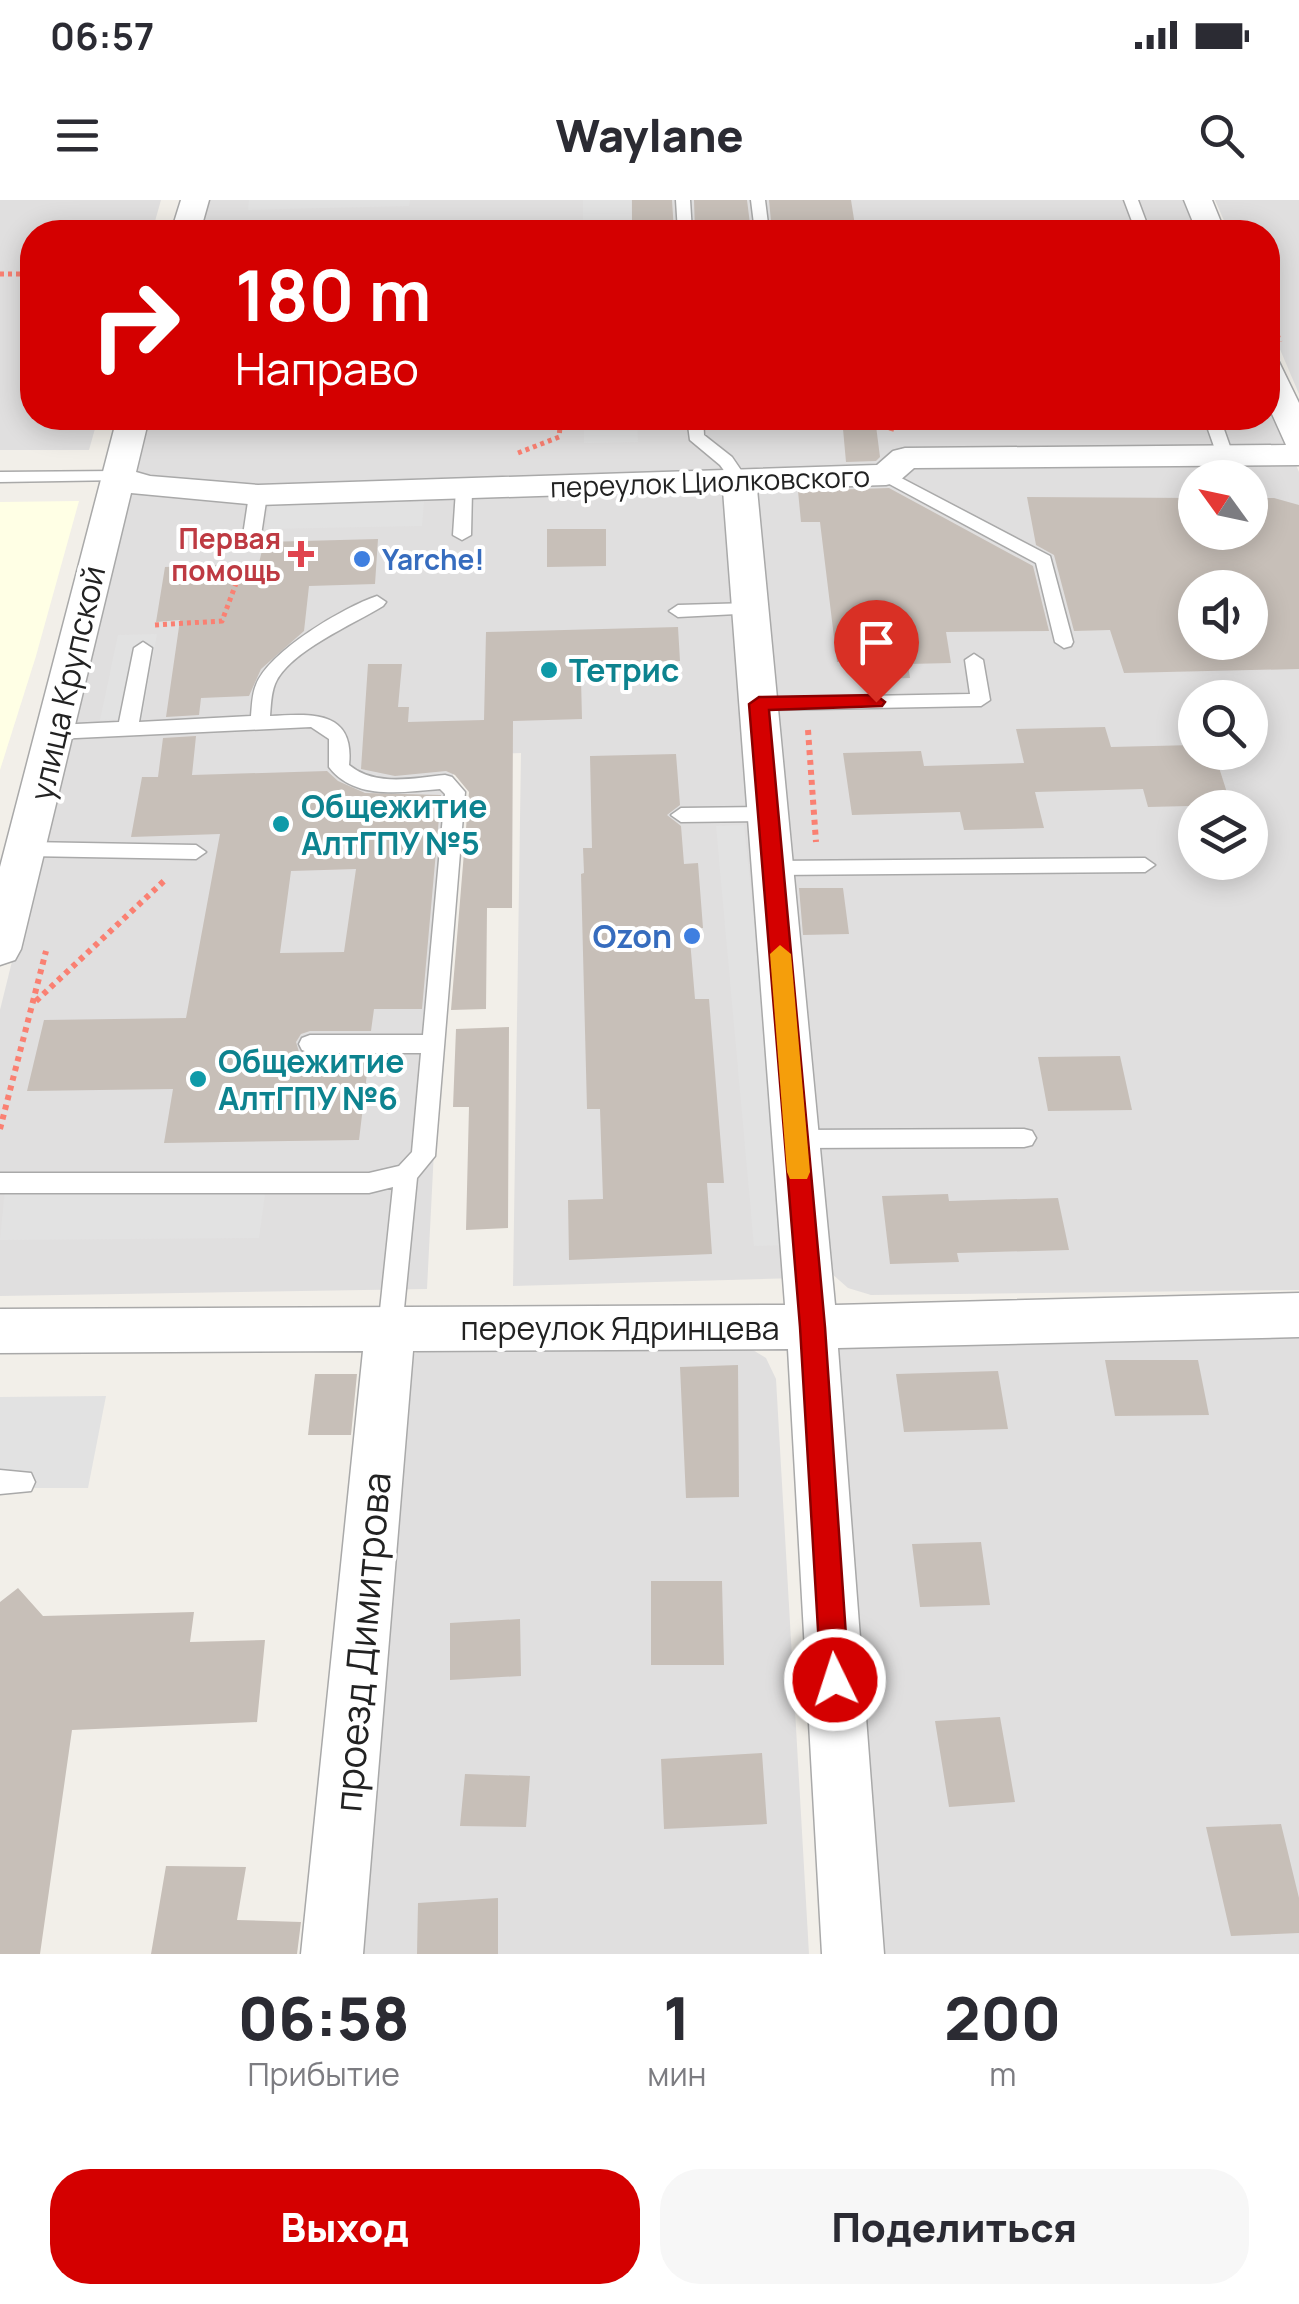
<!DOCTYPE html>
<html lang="ru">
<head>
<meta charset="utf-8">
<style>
  body { margin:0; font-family:Manrope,sans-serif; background:#f7f7f7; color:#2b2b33; height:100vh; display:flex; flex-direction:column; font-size:38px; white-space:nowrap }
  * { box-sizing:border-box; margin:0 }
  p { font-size:32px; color:#7c7c81 }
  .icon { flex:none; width:55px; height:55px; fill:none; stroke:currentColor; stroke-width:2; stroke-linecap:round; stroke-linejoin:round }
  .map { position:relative; height:1754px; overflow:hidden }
  .side { display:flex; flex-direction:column; background:#fff; flex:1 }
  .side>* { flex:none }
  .hud { position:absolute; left:20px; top:20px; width:1260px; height:210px; border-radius:40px; box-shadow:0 5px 25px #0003; background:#d40000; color:#fff; overflow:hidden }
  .needle { width:65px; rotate:303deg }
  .buttons { position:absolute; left:1178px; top:260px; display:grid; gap:20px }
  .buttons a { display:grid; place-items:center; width:90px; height:90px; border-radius:50%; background:#fff; box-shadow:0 5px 25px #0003; font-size:50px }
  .pin { position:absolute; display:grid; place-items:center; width:85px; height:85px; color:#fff; margin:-102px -42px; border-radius:50% 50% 50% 0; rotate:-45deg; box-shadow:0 0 10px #0007 }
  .pin .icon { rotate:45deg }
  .me { position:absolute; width:110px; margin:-55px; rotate:356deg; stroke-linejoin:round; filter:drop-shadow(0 0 8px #0008) }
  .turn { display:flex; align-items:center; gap:35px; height:210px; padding:0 50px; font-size:45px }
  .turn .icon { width:130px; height:130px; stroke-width:2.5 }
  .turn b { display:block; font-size:70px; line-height:85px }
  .eta { display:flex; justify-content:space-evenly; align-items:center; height:170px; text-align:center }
  .eta b { font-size:60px; font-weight:800; line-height:70px }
  .button { display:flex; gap:20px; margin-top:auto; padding:20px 50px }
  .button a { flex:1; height:115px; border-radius:40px; background:#d40000; color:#fff; font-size:40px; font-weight:800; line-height:115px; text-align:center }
  .button a+a { background:#f7f7f7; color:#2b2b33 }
  .status { display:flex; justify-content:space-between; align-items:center; height:70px; padding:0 50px; background:#fff; direction:ltr }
  .status svg { height:28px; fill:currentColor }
  header { display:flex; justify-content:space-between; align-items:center; height:130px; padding:0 50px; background:#fff; font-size:45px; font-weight:800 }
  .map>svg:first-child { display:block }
</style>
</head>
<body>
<div class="status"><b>06:57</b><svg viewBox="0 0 49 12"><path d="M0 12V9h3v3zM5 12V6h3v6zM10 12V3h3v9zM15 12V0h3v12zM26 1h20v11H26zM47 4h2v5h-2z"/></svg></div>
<header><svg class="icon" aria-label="menu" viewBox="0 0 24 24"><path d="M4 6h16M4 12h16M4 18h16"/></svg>Waylane<svg class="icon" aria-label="search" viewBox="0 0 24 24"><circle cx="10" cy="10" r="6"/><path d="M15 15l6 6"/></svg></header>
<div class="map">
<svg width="1299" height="1754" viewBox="0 0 1299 1754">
  <rect width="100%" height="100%" fill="#f2efe9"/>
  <!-- residential -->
  <path fill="#e0dfdf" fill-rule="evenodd" d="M0,0h161l-9,32h-120v186h66l-9,32h-89z
    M207,0h976l14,32h-1000z
    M1215,0h84v194l-31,-73v-89h-39z
    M1268,199l31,73v818l-428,5 -23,-7 -17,-15 -35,5 -283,8 8,-533 -67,2 -27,534 -427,7v-286l146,-592h1122zM1195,278h55v54h-55zM1195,388h55v54h-55zM1195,498h55v54h-55zM1195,608h55v54h-55z
    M1299,1130v624h-418l-50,-599 12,-15z
    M743,1144l23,14 10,21 33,575h-456l56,-597 19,-12z"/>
  <!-- education -->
  <path fill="#ffffe5" d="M79,301l-43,155 -36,114v-268z"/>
  <!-- parking -->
  <path fill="#e2e2e2" d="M249,0h161l-1,6 -161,4z
    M583,0h48l1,32h-49z
    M584,218h53l1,24 -54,1z
    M424,301l-2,25 -157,3 4,-25z
    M157,434l-15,85 -42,1 18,-85z
    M744,625l45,420 -35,1 -38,-420z
    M266,987l-7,51 -259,2 5,-51z
    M106,1196l-18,92h-88v-91z"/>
  <!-- building -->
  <path fill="#c7bfb8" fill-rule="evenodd" d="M632,0h40l2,32h-42z
    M694,0h53l4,32h-56z
    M769,0h82l5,32h-84z
    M842,218h33l5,39 -4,4 -30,1z
    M889,288l144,78 16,65 -103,1 5,31 -43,1 2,14 -41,1 -2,-17h-30l-17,-140h-19l-3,-31z
    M1027,297l168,1v34h55v-34h24l25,7v164l-175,4 -14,-43 -36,1 -20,-76 -18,-10zM1195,388h55v54h-55z
    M547,329h59v37l-59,1z
    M378,339l-3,45 -66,2 -5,45 -43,38 -12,27 -48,2 -2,17 -33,2 14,-97 -24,2 9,-55 94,-4 5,-21z
    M678,427l2,34 -68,1 1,16 -32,1 1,40 -69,2 -1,187h-25l-1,101 -35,1 18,-218 -14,-17 -9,-4 -51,5 -34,-7 7,-105h34l-4,43h11l-1,15 76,-2 2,-88z
    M1105,527l6,20 84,-2v7h19l17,53 -83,2 -5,-18 -108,3 9,36 -80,2 -4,-18 -108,3 -9,-62 78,-2 3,15 100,-3 -8,-34z
    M196,536l-4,39 135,-4 11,10 27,12 76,2 -19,214h-48l-3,22h-61l-9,3 -5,8 3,10 10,4 60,1 -10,83 -195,3 9,-54 -146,2 17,-71 142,-2 34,-184 -89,3 11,-60h16l5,-39zM356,669l-12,83 -64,1 11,-82z
    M676,554l4,51 -13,10 14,11 3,38 14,-1 5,65h-14l6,71h14l15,184h-17l5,71 -143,6 -1,-60 35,-1 -3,-90h-13l-2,-78 -4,-157 3,-1 -1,-25h9l-2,-92z
    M799,688h44l6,46 -46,1z
    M509,827l-1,201 -42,2 3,-123h-16l3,-78z
    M1120,856l12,54 -84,1 -10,-54z
    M948,994l1,7 109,-3 11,52 -112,3 2,9 -69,2 -8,-68z
    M1105,1160h93l11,55 -94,1z
    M738,1165l1,132 -53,1 -6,-131z
    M998,1171l10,58 -104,3 -8,-58z
    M315,1174h42l-6,61h-43z
    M981,1342l9,63 -70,2 -8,-63z
    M651,1381h71l2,84h-73z
    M18,1388l25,28 151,-4 -4,30 75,-2 -8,82 -185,8 -32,224h-40v-352z
    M520,1419l1,57 -71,4v-57z
    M1000,1517l15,85 -66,5 -14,-86z
    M762,1553l5,71 -103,5 -3,-70z
    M465,1574l65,2 -4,51 -66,-1z
    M1281,1624l18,74v35l-68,3 -25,-109z
    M166,1666l80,1 -9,53 64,2 -4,32h-146z
    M498,1698v56h-81l1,-51z"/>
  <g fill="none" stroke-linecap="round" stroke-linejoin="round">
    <!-- service casing -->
    <g stroke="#a9a9a9" stroke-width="3">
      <path id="service" d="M676,0h14l2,32h-14z
        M751,0h14l4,32h-14z
        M1124,0h14l12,32h-14z
        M687,218h16l1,17 28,22 15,22 -2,4h-12l-13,-18 -30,-25z
        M1204,218h16l13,37 -2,4h-12l-2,-4z
        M886,270l164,86 23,86 -2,4 -7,2 -9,-6 -19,-79 -156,-84 -2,-4z
        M117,271l8,5 -2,4 -123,2v-10z
        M464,285l8,5 -1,45 -9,5 -9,-5 3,-45z
        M258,290l9,5 -7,47 -9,5 -9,-5 7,-47z
        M377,396l9,6 -3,4c-29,18 -95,46 -108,78 -4,10 -4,21 -5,32 40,-2 85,-7 79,49 26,22 65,13 96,10l7,2 13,15 -30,364 -18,22 -15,151 -3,8 -9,3 -9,-3 -3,-8 15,-142 -24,6h-369v-20h369l30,-7 13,-14 9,-99h-111l-8,-3 -3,-6 3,-6 8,-3h113l22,-241 -5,-5c-37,3 -85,12 -111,-22v-28l-18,-12 -256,12 -10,-7 10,-7 64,-3 15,-74 9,-6 9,6 -13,74 112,-6c1,-10 1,-22 5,-31 13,-34 88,-78 121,-89z
        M751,403l9,6 -3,4 -79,4 -9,-6 9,-6z
        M974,454l9,6 7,40 -9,6 -222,4 -9,-6 9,-6 211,-4 -5,-34z
        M768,607l10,7 -10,7 -87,1 -10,-7 10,-7z
        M27,642l169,3 10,7 -10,7 -169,-3 -10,-7z
        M1145,658l10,7 -10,7 -372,3 -10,-7 10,-7z
        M1024,929l8,2 4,7 -4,7 -8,2 -228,1 -8,-2 -4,-7 4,-7 8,-2z
        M0,1270l31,3 4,9 -4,9 -31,3z"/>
    </g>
    <!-- minor casing -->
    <g stroke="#a9a9a9" stroke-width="3">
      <path id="minor" d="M181,0h28l-9,32h-29z
        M1184,0h28l13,32h-28z
        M1268,160l11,2 20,41v62l-385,3 -16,14 -12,3 -129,4 78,816 464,-12v44l-461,11 46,606h-62l-34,-605 -375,2 -50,603h-62l62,-603 -363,2v-44l785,-4 -62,-815 -465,15 -127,-12 -110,456 -6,11 -15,5v-98l117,-449h32l-13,54 14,4 108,9 619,-20 16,-14 12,-3 381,-3 -18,-40z"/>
    </g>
    <!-- path-far1 -->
    <path stroke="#fa8072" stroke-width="5" stroke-dasharray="4 4" stroke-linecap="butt" d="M0,74h32
      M1268,112l12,30
      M891,231l3,-11 56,-2
      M518,253l41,-16 2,-19
      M155,425l67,-4 21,-56"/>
    <!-- path -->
    <path stroke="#fa8072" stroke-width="6" stroke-dasharray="5 5" stroke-linecap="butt" d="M808,530l8,112
      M36,801l129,-121
      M0,929l46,-178"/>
    <!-- service -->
    <use href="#service" fill="#fff" fill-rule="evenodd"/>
    <!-- minor -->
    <use href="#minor" fill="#fff" fill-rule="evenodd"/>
  </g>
  <!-- route -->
  <path fill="#d40000" stroke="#8a0000" stroke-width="2.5" d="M876,495l9,7 -3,4 -113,4 56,617 24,353 -4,10 -10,4 -10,-4 -4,-10 -21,-353 -51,-623 10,-7z"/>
  <!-- slow -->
  <path fill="#f59e0b" d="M780,745l11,9 19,218 -3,7h-17l-3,-7 -17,-218z"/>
  <!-- markers -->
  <path fill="#e0444e" stroke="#fff" stroke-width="4" d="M296 339h10v10h10v10h-10v10h-10v-10h-10v-10h10z"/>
  <g fill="#3f7fe0" stroke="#fff" stroke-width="4">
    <circle cx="362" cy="359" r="10"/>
    <circle cx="692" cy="736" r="10"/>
  </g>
  <g fill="#0f9aa8" stroke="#fff" stroke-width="4">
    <circle cx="549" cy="470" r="10"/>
    <circle cx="281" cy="624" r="10"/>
    <circle cx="198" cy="879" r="10"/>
  </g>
  <g text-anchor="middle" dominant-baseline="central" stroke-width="8" stroke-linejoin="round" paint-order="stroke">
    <!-- far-street labels -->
    <g font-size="28" fill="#222" stroke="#fff">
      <text transform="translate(710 281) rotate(-2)">переулок Циолковского</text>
    </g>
    <!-- far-health labels -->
    <g font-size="28" font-weight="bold" fill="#be3a42" stroke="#fff" text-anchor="end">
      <text x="281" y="338">Первая<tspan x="281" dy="32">помощь</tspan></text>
    </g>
    <!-- far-shop labels -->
    <g font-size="28" font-weight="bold" fill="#366cbe" stroke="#fff" text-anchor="start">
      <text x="382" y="359">Yarche!</text>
    </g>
    <!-- culture labels -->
    <g font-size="32" font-weight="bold" fill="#0d838f" stroke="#fff" text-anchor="start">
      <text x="569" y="470">Тетрис</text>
      <text x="301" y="606">Общежитие<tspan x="301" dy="37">АлтГПУ №5</tspan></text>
      <text x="218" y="861">Общежитие<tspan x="218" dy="37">АлтГПУ №6</tspan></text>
    </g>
    <!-- street labels -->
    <g font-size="32" fill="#222" stroke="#fff">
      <text transform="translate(67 483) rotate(-77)">улица Крупской</text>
      <text x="620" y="1128">переулок Ядринцева</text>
    </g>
    <!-- shop labels -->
    <g font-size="32" font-weight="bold" fill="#366cbe" stroke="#fff" text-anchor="end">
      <text x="672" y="736">Ozon</text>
    </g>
    <!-- near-street labels -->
    <g font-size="38" fill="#222" stroke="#fff">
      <text transform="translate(361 1442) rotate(-85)">проезд Димитрова</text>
    </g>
  </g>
</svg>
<div class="buttons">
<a><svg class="needle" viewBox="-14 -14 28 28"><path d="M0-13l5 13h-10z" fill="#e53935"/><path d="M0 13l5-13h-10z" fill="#7c7c81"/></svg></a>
<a><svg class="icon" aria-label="sound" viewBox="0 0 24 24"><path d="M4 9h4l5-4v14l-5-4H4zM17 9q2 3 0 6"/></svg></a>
<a><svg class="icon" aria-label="search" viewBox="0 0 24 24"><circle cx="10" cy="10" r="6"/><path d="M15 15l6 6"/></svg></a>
<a><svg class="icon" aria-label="layers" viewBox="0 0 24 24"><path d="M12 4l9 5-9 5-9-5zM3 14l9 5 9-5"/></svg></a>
</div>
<div class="pin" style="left:876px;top:502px;background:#d93025"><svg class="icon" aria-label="arrive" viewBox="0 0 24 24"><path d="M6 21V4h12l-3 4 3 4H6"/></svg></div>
<svg class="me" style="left:835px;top:1480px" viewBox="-20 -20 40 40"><circle r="17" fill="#d40000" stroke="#fff" stroke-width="3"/><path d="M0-11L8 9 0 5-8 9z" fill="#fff"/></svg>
<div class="hud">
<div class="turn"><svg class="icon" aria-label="right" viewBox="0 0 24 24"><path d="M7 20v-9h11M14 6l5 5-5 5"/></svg><div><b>180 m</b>Направо</div></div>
</div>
</div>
<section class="side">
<div class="eta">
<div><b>06:58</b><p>Прибытие</p></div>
<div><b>1</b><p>мин</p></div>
<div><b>200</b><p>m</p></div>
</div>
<div class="button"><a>Выход</a><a>Поделиться</a></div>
</section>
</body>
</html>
